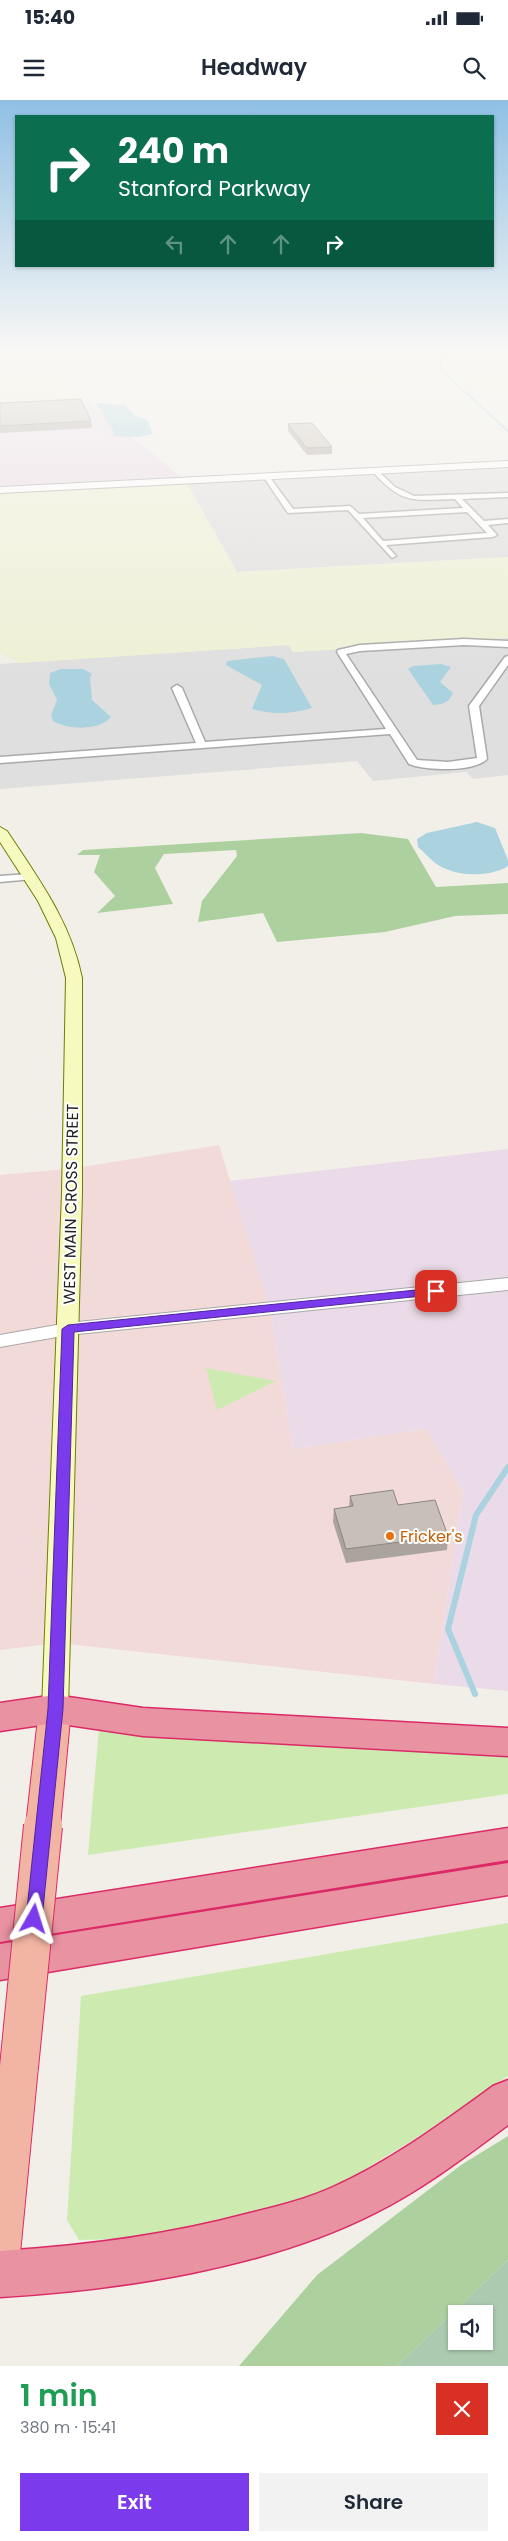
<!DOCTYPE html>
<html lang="en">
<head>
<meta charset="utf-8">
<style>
  body { margin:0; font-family:Poppins,sans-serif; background:#f2f2f3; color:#1f2937; height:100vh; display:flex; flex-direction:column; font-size:19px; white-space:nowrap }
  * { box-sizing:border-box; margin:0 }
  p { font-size:16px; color:#747a83 }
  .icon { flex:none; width:28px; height:28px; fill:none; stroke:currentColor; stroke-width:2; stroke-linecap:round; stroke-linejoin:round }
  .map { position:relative; height:2266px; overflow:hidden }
  .side { display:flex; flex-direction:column; background:#fff; flex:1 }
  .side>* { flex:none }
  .banner { position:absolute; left:15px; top:15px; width:479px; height:152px; border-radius:0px; box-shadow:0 1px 4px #0004; background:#0b6e4f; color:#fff; overflow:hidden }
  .tools { position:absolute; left:448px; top:2205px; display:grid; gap:10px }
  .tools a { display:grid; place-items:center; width:45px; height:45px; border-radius:0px; background:#fff; box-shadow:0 1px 4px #0004; font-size:25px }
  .pin { position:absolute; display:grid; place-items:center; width:42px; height:42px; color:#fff; margin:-21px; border-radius:10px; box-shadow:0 2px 8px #0006 }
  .me { position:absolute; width:55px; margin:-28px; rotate:6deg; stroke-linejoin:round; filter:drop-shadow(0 0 4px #0008) }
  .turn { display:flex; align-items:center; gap:18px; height:105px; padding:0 20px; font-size:22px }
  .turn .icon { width:65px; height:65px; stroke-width:2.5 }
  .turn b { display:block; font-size:35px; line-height:42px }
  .lanes { display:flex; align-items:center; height:48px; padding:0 20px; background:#0003; justify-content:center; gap:25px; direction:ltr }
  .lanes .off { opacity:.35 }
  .round { display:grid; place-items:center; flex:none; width:52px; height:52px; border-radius:0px; background:#f2f2f3 }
  .head { display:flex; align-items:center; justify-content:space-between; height:85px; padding:0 20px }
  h1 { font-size:30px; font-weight:600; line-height:38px; color:#1e9e55 }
  .action { display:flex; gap:10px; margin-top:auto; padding:10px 20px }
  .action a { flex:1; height:58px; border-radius:0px; background:#7c3aed; color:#fff; font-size:20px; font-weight:600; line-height:58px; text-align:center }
  .action a+a { background:#f2f2f3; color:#1f2937 }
  .status { display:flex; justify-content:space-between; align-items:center; height:35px; padding:0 25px; background:#fff; direction:ltr }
  .status svg { height:14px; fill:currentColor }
  header { display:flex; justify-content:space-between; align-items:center; height:65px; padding:0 20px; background:#fff; font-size:22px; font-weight:600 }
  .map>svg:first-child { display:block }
</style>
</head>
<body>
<div class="status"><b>15:40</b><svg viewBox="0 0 49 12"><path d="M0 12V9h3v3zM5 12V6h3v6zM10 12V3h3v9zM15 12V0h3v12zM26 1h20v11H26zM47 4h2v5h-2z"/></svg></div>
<header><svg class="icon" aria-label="menu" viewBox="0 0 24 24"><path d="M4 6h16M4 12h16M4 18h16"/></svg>Headway<svg class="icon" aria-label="search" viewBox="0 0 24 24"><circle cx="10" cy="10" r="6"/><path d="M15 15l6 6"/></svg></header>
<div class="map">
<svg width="508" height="2266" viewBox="0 0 508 2266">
  <rect width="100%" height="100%" fill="#f2efe9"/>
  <!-- residential -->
  <path fill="#e0dfdf" d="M508,364v93l-271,15 -52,-92z
    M508,538v137l-35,4 -7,-7 -93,9 -16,-20 -357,28v-125l289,-19 4,7z"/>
  <!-- commercial -->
  <path fill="#f2dad9" d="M219,1045l51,164 23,140 133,-20 37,62 -29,193 -376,-41 -58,7v-475l76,-7z"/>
  <!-- industrial -->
  <path fill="#ebdbe8" d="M88,301l97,79 -185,10v-85z
    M508,1049v542l-74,-7 29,-193 -37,-62 -133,20 -23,-140 -40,-128z"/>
  <!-- farmland -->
  <path fill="#eef0d5" d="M0,254h59l23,47 -82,4z
    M111,254h301l2,1 -11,10 12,17 -119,2 -1,-24 -178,7z
    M460,254h48v41l-6,-3 -30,1 -27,-29z
    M185,380l52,92 271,-15v81l-215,14 -4,-7 -270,18 -19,-10v-163z"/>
  <!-- grass -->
  <path fill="#cdebb0" d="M206,1268l70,13 -59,29z
    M99,1628l253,20 156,3v43l-420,61z
    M508,1823v153l-93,63 -78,47 -90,31 -100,21 -68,2 -12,-20 14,-224z"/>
  <!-- forest -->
  <path fill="#add19e" d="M361,733l47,6 28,48 72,-4v31l-53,2 -70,16 -108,10 -14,-29 -65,9 4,-21 35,-45 -1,-6 -72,4 -9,14 18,36 -76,9 18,-17 -21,-24 6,-17h-23l6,-5z
    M508,2036v124l-111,106h-158l78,-91 144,-110z"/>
  <!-- cemetery -->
  <path fill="#aacbaf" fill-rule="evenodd" d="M508,2160v106h-111zM456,2214h28v27h-28z"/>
  <!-- water -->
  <path fill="#aad3df" d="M96,303l29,2 9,10 13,5 6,14 -15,3 -29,-1 6,-2z
    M272,556l12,3 28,49c-21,6 -39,7 -60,1l10,-24 -36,-20 1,-4z
    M441,564l10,3 -11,15 13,11c-4,10 -10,11 -20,12l-25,-36 5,-3z
    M61,569h22l9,5 -2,4 2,22 19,17c-12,14 -43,13 -58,4l-2,-6 6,-15 -8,-16 1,-11z
    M477,722l18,6 13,32v6c-16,10 -44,11 -62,3 -11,-4 -19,-14 -28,-22l-1,-8 10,-6z"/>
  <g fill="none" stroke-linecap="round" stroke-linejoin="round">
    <!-- stream-far1 -->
    <path stroke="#aad3df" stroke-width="2" d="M441,254v16l67,61"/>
    <!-- stream -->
    <path stroke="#aad3df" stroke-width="6" d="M475,1594l-27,-65 28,-114 32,-48"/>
    <!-- minor casing -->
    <g stroke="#a9a9a9" stroke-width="3">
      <path id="minor" d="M373,370h4l18,17 19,9 94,-3v4l-46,2 22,22 24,-2v4l-20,2 9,10 -4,2 -107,8 10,11 -4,2 -44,-48 -60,3 -25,-37 5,-1 25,34 57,-3 9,8 104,-6 -8,-9c-42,1 -52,6 -82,-27zM467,412l20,21 -104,8 -20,-23z
        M464,539l44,2v6l-44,-2 -104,6 -14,3 71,106 31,2 29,-4 -8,-52 36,-49 3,-1v9l-29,41 8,53c-13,13 -55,11 -72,7l-6,-2 -19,-30 -390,29v-6l196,-14 -24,-55 5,-3 5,3 23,54 181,-13 -49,-77 1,-2 22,-5z
        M29,774l6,3 -2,2 -33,3v-6z"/>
    </g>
    <!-- tertiary casing -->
    <g stroke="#a9a9a9" stroke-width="2">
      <path id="tertiary" d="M508,361v6l-508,26v-6z
        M508,1178v12l-440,45 -68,12v-12l68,-12z"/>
    </g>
    <!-- secondary casing -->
    <g stroke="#707d05" stroke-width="2">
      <path id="secondary" d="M0,727l7,4c31,47 64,91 75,147v215l-14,516 -4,7 -9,3 -9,-3 -4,-7 20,-516 4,-215 -10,-40 -18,-37 -38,-59z"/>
    </g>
    <!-- trunk casing -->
    <g stroke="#dc2a67" stroke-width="2">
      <path id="trunk" d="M55,1597l11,3 5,9 -11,117 -5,10 -12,4 -12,-4 -5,-10 13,-117 5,-9z
        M19,1949l13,6 6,12 -18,187 -6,14 -14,6v-206l6,-13z"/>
    </g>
    <!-- motorway casing -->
    <g stroke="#dc2a67" stroke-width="3">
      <path id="motorway" d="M55,1595l88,13 365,20v28l-365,-20 -88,-13 -55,8v-28z
        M508,1728v32l-508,82v-34z
        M508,1763v32l-508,85v-36z
        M508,1980v45c-43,32 -85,64 -133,88 -108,55 -255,77 -375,84v-46c85,-5 168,-16 250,-38 28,-7 57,-14 83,-26 58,-26 109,-64 160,-101z"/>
    </g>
    <!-- minor -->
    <use href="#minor" fill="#fff" fill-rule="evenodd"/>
    <!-- tertiary -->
    <use href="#tertiary" fill="#fff" fill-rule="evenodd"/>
    <!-- secondary -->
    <use href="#secondary" fill="#f7fabf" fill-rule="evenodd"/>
    <!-- trunk -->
    <use href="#trunk" fill="#f2b4a3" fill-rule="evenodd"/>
    <!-- motorway -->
    <use href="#motorway" fill="#e892a2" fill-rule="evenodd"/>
    <!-- trunk-bridge casing -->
    <g stroke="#dc2a67" stroke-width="40" stroke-linecap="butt">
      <path id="trunk-bridge" d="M19,1967l24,-241"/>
    </g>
    <!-- trunk-bridge -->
    <use href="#trunk-bridge" stroke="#f2b4a3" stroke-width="38"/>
  </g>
  <!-- wall -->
  <path fill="#aba49e" d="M0,303l91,18 1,7 -92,5z
    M288,324l44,23v7l-25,1 -19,-24z
    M350,1396l48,9 50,31 -1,14 -101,13 -13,-41 1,-13 15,-2z"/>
  <!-- building -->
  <path fill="#c7bfb8" stroke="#8b8681" d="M81,299l10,22 -91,5v-23z
    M312,323l20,24 -25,1 -19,-24z
    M393,1390l5,15 37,-5 13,36 -102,13 -12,-40 19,-3 -3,-10z"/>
  <!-- sky -->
  <linearGradient id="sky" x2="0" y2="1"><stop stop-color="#8fc0e4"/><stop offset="0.44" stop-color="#f9f8f5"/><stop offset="1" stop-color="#f9f8f5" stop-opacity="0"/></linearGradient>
  <rect width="508" height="571" fill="url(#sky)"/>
  <!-- route -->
  <path fill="#7c3aed" stroke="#51269a" d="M436,1188l5,1v5l-367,38 -11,377 -21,210 -2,5 -6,2 -6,-2 -2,-5 22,-210 14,-380 6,-4z"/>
  <!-- markers -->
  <circle fill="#e8710a" stroke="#fff" stroke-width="2" cx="390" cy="1436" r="5"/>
  <g text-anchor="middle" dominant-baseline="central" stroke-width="4" stroke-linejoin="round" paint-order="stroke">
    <!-- near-street labels -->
    <g font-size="16" fill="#222" stroke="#fff">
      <text transform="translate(71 1104) rotate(-89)">WEST MAIN CROSS STREET</text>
    </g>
    <!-- near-food labels -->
    <g font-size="16" fill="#c56008" stroke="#fff" text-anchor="start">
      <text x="400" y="1436">Fricker's</text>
    </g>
  </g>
</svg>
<div class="tools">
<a><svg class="icon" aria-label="sound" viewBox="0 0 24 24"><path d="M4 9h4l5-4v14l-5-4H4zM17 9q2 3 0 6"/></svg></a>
</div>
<div class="pin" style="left:436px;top:1191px;background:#d93025"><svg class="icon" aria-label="arrive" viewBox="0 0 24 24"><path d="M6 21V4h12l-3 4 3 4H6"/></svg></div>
<svg class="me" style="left:34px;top:1819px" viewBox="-20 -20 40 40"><path d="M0-17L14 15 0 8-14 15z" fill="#7c3aed" stroke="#fff" stroke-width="4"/></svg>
<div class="banner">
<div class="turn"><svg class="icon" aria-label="right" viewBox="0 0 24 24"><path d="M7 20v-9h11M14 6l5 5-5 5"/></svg><div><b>240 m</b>Stanford Parkway</div></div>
<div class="lanes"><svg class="icon off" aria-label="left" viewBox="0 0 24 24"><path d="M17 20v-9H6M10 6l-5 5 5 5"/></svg><svg class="icon off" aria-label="ahead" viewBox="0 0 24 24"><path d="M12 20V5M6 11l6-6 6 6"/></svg><svg class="icon off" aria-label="ahead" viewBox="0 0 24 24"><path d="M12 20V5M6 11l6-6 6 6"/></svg><svg class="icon" aria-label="right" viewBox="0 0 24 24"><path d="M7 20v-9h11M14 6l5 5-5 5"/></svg></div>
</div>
</div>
<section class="side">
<div class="head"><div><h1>1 min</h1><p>380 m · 15:41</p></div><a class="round" style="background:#d93025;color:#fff"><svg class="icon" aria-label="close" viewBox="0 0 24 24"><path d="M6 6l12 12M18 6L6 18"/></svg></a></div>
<div class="action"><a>Exit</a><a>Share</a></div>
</section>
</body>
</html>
